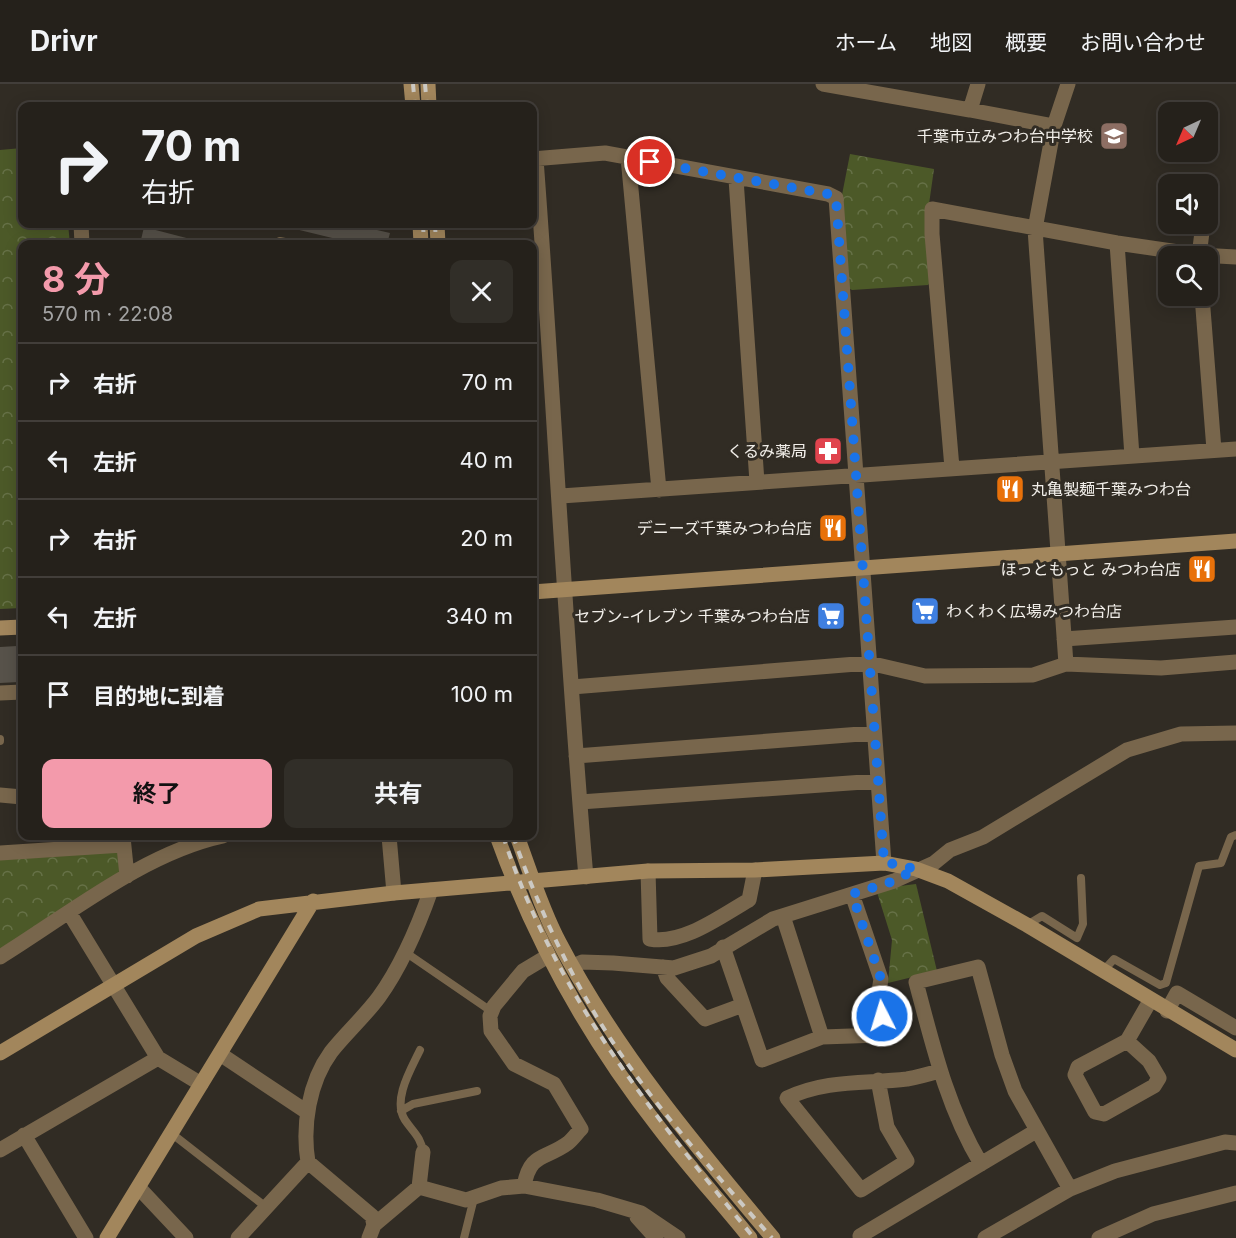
<!DOCTYPE html>
<html lang="ja">
<head>
<meta charset="utf-8">
<style>
  body { margin:0; font-family:Inter,"Noto Sans JP",sans-serif; background:#312e28; color:#f1f3f6; height:100vh; display:flex; flex-direction:column; font-size:22px; white-space:nowrap }
  * { box-sizing:border-box; margin:0 }
  p { font-size:20px; color:#a3a3a3 }
  .icon { flex:none; width:33px; height:33px; fill:none; stroke:currentColor; stroke-width:2; stroke-linecap:round; stroke-linejoin:round }
  .map { position:relative; flex:1; overflow:hidden }
  .side { position:absolute; left:18px; top:156px; width:519px; height:600px; display:flex; flex-direction:column; background:#25211b; border-radius:12px; box-shadow:0 3px 15px #0003,0 0 0 2px #423e3a }
  .side>* { flex:none }
  .hud { position:absolute; left:18px; top:18px; width:519px; height:126px; border-radius:12px; box-shadow:0 3px 15px #0003,0 0 0 2px #423e3a; background:#25211b; color:#f1f3f6; overflow:hidden }
  .needle { width:39px; rotate:224deg }
  .controls { position:absolute; left:1158px; top:18px; display:grid; gap:12px }
  .controls a { display:grid; place-items:center; width:60px; height:60px; border-radius:12px; background:#25211b; box-shadow:0 3px 15px #0003,0 0 0 2px #423e3a; font-size:30px }
  .pin { position:absolute; display:grid; place-items:center; width:51px; height:51px; color:#fff; margin:-26px; border:3px solid #fff; border-radius:50%; box-shadow:0 2px 6px #0007 }
  .me { position:absolute; width:66px; margin:-33px; rotate:355deg; stroke-linejoin:round; filter:drop-shadow(0 0 4px #0008) }
  .turn { display:flex; align-items:center; gap:21px; height:126px; padding:0 24px; font-size:27px }
  .turn .icon { width:78px; height:78px; stroke-width:2.5 }
  .turn b { display:block; font-size:42px; line-height:51px }
  .round { display:grid; place-items:center; flex:none; width:63px; height:63px; border-radius:12px; background:#312e28 }
  .summary { display:flex; align-items:center; justify-content:space-between; height:102px; padding:0 24px }
  h1 { font-size:36px; font-weight:700; line-height:45px; color:#f39aab }
  .cta { display:flex; gap:12px; margin-top:auto; padding:12px 24px }
  .cta a { flex:1; height:69px; border-radius:12px; background:#f39aab; color:#111; font-size:24px; font-weight:700; line-height:69px; text-align:center }
  .cta a+a { background:#312e28; color:#f1f3f6 }
  ul { padding:0; list-style:none }
  li { display:flex; align-items:center; gap:18px; height:78px; padding:0 24px; border-top:2px solid #423e3a }
  li div { flex:1 }
  li b { display:block; font-size:22px }
  li em { font-style:normal }
  header { display:flex; align-items:center; gap:36px; box-sizing:border-box; height:84px; padding:0 30px; background:#25211b; border-bottom:2px solid #423e3a }
  header strong { font-size:28px }
  nav { display:flex; gap:33px; margin-inline-start:auto; font-size:21px }
  .map>svg:first-child { display:block }
</style>
</head>
<body>
<header>
<strong>Drivr</strong>
<nav><a>ホーム</a><a>地図</a><a>概要</a><a>お問い合わせ</a></nav>
</header>
<div class="map">
<svg width="1236" height="1154" viewBox="0 0 1236 1154">
  <defs>
    <pattern id="park-crowns" width="20" height="18" patternUnits="userSpaceOnUse" patternTransform="scale(1.5)"><rect width="20" height="18" fill="#4c5928"/><path d="M2 6a3 3 0 1 1 6 0M12 15a3 3 0 1 1 6 0" fill="none" stroke="#667147"/></pattern>
  </defs>
  <rect width="100%" height="100%" fill="#312c24"/>
  <!-- park -->
  <path fill="url(#park-crowns)" d="M22,64v76h46l2,20h-48v364l-22,1v-459z
    M850,70l84,15 -5,35 4,75 -5,6 -76,5 -5,-3 -6,-87z
    M116,764l8,24 -124,77v-93z
    M916,800l21,87 -49,12 4,-43 -16,-51z"/>
  <!-- building -->
  <path fill="#57524a" d="M288,140h63l39,9 -3,11h-30l-70,-17z
    M144,143l54,14 -1,3h-57z
    M17,562l2,36 -19,1v-36z"/>
  <g fill="none" stroke-linecap="round" stroke-linejoin="round">
    <!-- lane -->
    <path stroke="#78664c" stroke-width="8" d="M280,157l15,3
      M0,657v-2
      M1027,841l15,-9 35,22 6,-14 -2,-46
      M405,868l86,59
      M1103,887l11,-12 46,26 6,-2 33,-117 22,-3 10,-26 5,-2
      M420,966c-9,19 -28,50 -15,70 8,12 16,17 18,32
      M401,1027l12,-7 64,-13
      M171,1049l95,74
      M464,1154l10,-40"/>
    <!-- street -->
    <path stroke="#78664c" stroke-width="15" d="M823,0l147,26 8,-26
      M970,26l84,16
      M628,73l31,333
      M532,75l73,-6 223,41 8,4 48,665
      M536,75c18,239 29,479 50,718
      M736,95l21,303
      M81,140l1,20
      M1117,159l15,213
      M1199,172l4,-32
      M1202,212l12,154
      M952,384l-20,-234v-25l185,34 82,12 37,2
      M561,412l675,-47
      M1064,555l172,-12
      M1066,580l-31,-435 19,-103 14,-42
      M572,603l297,-24 56,13 108,-1 33,-11 95,4 75,-6
      M0,609l22,-1
      M576,672l298,-23
      M0,711l22,2
      M580,718l298,-21
      M389,752l5,57
      M123,753l4,39
      M0,769l123,-8
      M648,787l2,68c33,6 71,-23 99,-39l6,-30
      M70,830l88,144 43,26
      M783,832l39,121
      M0,873c68,-42 144,-104 223,-121
      M573,882l9,-4 31,1 61,5 37,-12 62,-37 121,-38 40,-18 16,-13 33,-13 144,-87 54,-16 55,-1
      M663,883l4,11 38,41 38,-14 -20,-58
      M743,921l19,55 60,-23 58,-2 7,-7 -10,-25 4,-24 -29,-85
      M1167,927l10,-18 59,35
      M1127,957l22,20 10,17 -5,8 -50,28 -9,-2 -20,-37 3,-8 49,-26 23,-40
      M220,970l87,58
      M878,996l9,47 20,34 -46,29 -74,-92c40,-19 79,-14 120,-19 11,-2 22,-5 32,-8
      M24,1051l62,103
      M0,1066l158,-92
      M981,1080c-34,-57 -48,-118 -65,-182l62,-15 24,88 13,36 55,98
      M524,1102c6,-34 21,-26 44,-43 5,-4 9,-10 13,-14l-27,-45 -40,-20 -23,-33 -1,-15 4,-10 29,-35 25,-15
      M419,1103l47,13 35,-12 23,-2 73,14 44,13 37,25
      M140,1105l46,49
      M637,1133l19,21
      M374,1141l45,-38 4,-35
      M238,1154l70,-76
      M369,1154l5,-13 -2,-9 -64,-54c-6,-36 1,-80 23,-110 15,-19 34,-36 48,-55 23,-32 39,-70 52,-107
      M861,1154l-1,-2 176,-105
      M985,1154l85,-49 45,-18 110,-29 11,1
      M1099,1154l54,-24 83,-21"/>
    <!-- secondary -->
    <path stroke="#a2865c" stroke-width="15" d="M411,0l2,22
      M428,0l1,22
      M420,140l1,20
      M437,140l1,20
      M532,508l704,-51
      M0,544l22,-1
      M497,752c38,106 93,204 163,293 29,38 61,73 90,109
      M517,752c13,35 24,72 42,106 57,109 135,202 214,296
      M0,969l196,-117 63,-27 135,-16 254,-22 107,-1 129,-7 32,6 32,12 79,44 209,125
      M107,1154l206,-337"/>
    <!-- rail -->
    <path stroke="#ccc9c3" stroke-width="4" stroke-dasharray="8 8" stroke-linecap="butt" d="M413,0l2,22
      M425,0l2,22
      M423,140l1,20
      M435,140l1,20
      M503,752c54,161 145,272 251,402
      M513,752c28,79 65,158 114,227 44,62 95,118 145,175"/>
  </g>
  <g fill="none" stroke-linecap="round" stroke-linejoin="round">
    <!-- route -->
    <path stroke="#1a73e8" stroke-width="10" stroke-dasharray="0 18" d="M650,78l178,32 8,4 48,664 32,7 -22,12 -42,13 29,85 -4,24 5,13"/>
  </g>
  <!-- icons -->
  <defs>
    <g id="school-square" transform="scale(1.5)"><rect x="-9" y="-9" width="18" height="18" rx="4" fill="#8d6e63" stroke="#312c24"/><path d="M0-5L7-2L0 1L-7-2ZM-4 1L0 2.5L4 1V4Q0 6-4 4Z" fill="#fff"/></g>
    <g id="pharmacy-square" transform="scale(1.5)"><rect x="-9" y="-9" width="18" height="18" rx="4" fill="#e0444e" stroke="#312c24"/><path d="M-2-6h4v4h4v4h-4v4h-4v-4h-4v-4h4Z" fill="#fff"/></g>
    <g id="restaurant-square" transform="scale(1.5)"><rect x="-9" y="-9" width="18" height="18" rx="4" fill="#e8710a" stroke="#312c24"/><path d="M-5-6h1v4h1v-4h1v4h1v-4h1v5L-1.5 .5V6h-2V.5L-5-1ZM5-6V6H3V1.5H1.5Q1.5-4 5-6Z" fill="#fff"/></g>
    <g id="supermarket-square" transform="scale(1.5)"><rect x="-9" y="-9" width="18" height="18" rx="4" fill="#3f7fe0" stroke="#312c24"/><path d="M-6-5.5h2.5l.6 2H6L4.5 2H-2.5L-4.4-4H-6ZM-1.5 3.2a1.3 1.3 0 1 0 .1 0ZM3 3.2a1.3 1.3 0 1 0 .1 0Z" fill="#fff"/></g>
  </defs>
  <g fill-rule="evenodd">
    <use href="#school-square" x="1114" y="52"/>
    <use href="#pharmacy-square" x="828" y="367"/>
    <use href="#restaurant-square" x="1010" y="405"/>
    <use href="#restaurant-square" x="833" y="444"/>
    <use href="#restaurant-square" x="1202" y="485"/>
    <use href="#supermarket-square" x="925" y="527"/>
    <use href="#supermarket-square" x="831" y="532"/>
  </g>
  <g text-anchor="middle" dominant-baseline="central" stroke-width="6" stroke-linejoin="round" paint-order="stroke">
    <!-- poi labels -->
    <g font-size="16" fill="#f2efea" stroke="#312c24" text-anchor="end">
      <text x="1093" y="52">千葉市立みつわ台中学校</text>
      <text x="807" y="367">くるみ薬局</text>
      <text x="1031" y="405" text-anchor="start">丸亀製麺千葉みつわ台</text>
      <text x="812" y="444">デニーズ千葉みつわ台店</text>
      <text x="1181" y="485">ほっともっと みつわ台店</text>
      <text x="946" y="527" text-anchor="start">わくわく広場みつわ台店</text>
      <text x="810" y="532">セブン-イレブン 千葉みつわ台店</text>
    </g>
  </g>
</svg>
<div class="controls">
<a><svg class="needle" viewBox="-14 -14 28 28"><path d="M0-13l5 13h-10z" fill="#e53935"/><path d="M0 13l5-13h-10z" fill="#a3a3a3"/></svg></a>
<a><svg class="icon" aria-label="sound" viewBox="0 0 24 24"><path d="M4 9h4l5-4v14l-5-4H4zM17 9q2 3 0 6"/></svg></a>
<a><svg class="icon" aria-label="search" viewBox="0 0 24 24"><circle cx="10" cy="10" r="6"/><path d="M15 15l6 6"/></svg></a>
</div>
<div class="pin" style="left:650px;top:78px;background:#d93025"><svg class="icon" aria-label="arrive" viewBox="0 0 24 24"><path d="M6 21V4h12l-3 4 3 4H6"/></svg></div>
<svg class="me" style="left:882px;top:932px" viewBox="-20 -20 40 40"><circle r="17" fill="#1a73e8" stroke="#fff" stroke-width="3"/><path d="M0-11L8 9 0 5-8 9z" fill="#fff"/></svg>
<div class="hud">
<div class="turn"><svg class="icon" aria-label="right" viewBox="0 0 24 24"><path d="M7 20v-9h11M14 6l5 5-5 5"/></svg><div><b>70 m</b>右折</div></div>
</div>
<section class="side">
<div class="summary"><div><h1>8 分</h1><p>570 m · 22:08</p></div><a class="round"><svg class="icon" aria-label="close" viewBox="0 0 24 24"><path d="M6 6l12 12M18 6L6 18"/></svg></a></div>
<ul>
<li><svg class="icon" aria-label="right" viewBox="0 0 24 24"><path d="M7 20v-9h11M14 6l5 5-5 5"/></svg><div><b>右折</b></div><em>70 m</em></li>
<li><svg class="icon" aria-label="left" viewBox="0 0 24 24"><path d="M17 20v-9H6M10 6l-5 5 5 5"/></svg><div><b>左折</b></div><em>40 m</em></li>
<li><svg class="icon" aria-label="right" viewBox="0 0 24 24"><path d="M7 20v-9h11M14 6l5 5-5 5"/></svg><div><b>右折</b></div><em>20 m</em></li>
<li><svg class="icon" aria-label="left" viewBox="0 0 24 24"><path d="M17 20v-9H6M10 6l-5 5 5 5"/></svg><div><b>左折</b></div><em>340 m</em></li>
<li><svg class="icon" aria-label="arrive" viewBox="0 0 24 24"><path d="M6 21V4h12l-3 4 3 4H6"/></svg><div><b>目的地に到着</b></div><em>100 m</em></li>
</ul>
<div class="cta"><a>終了</a><a>共有</a></div>
</section>
</div>
</body>
</html>
